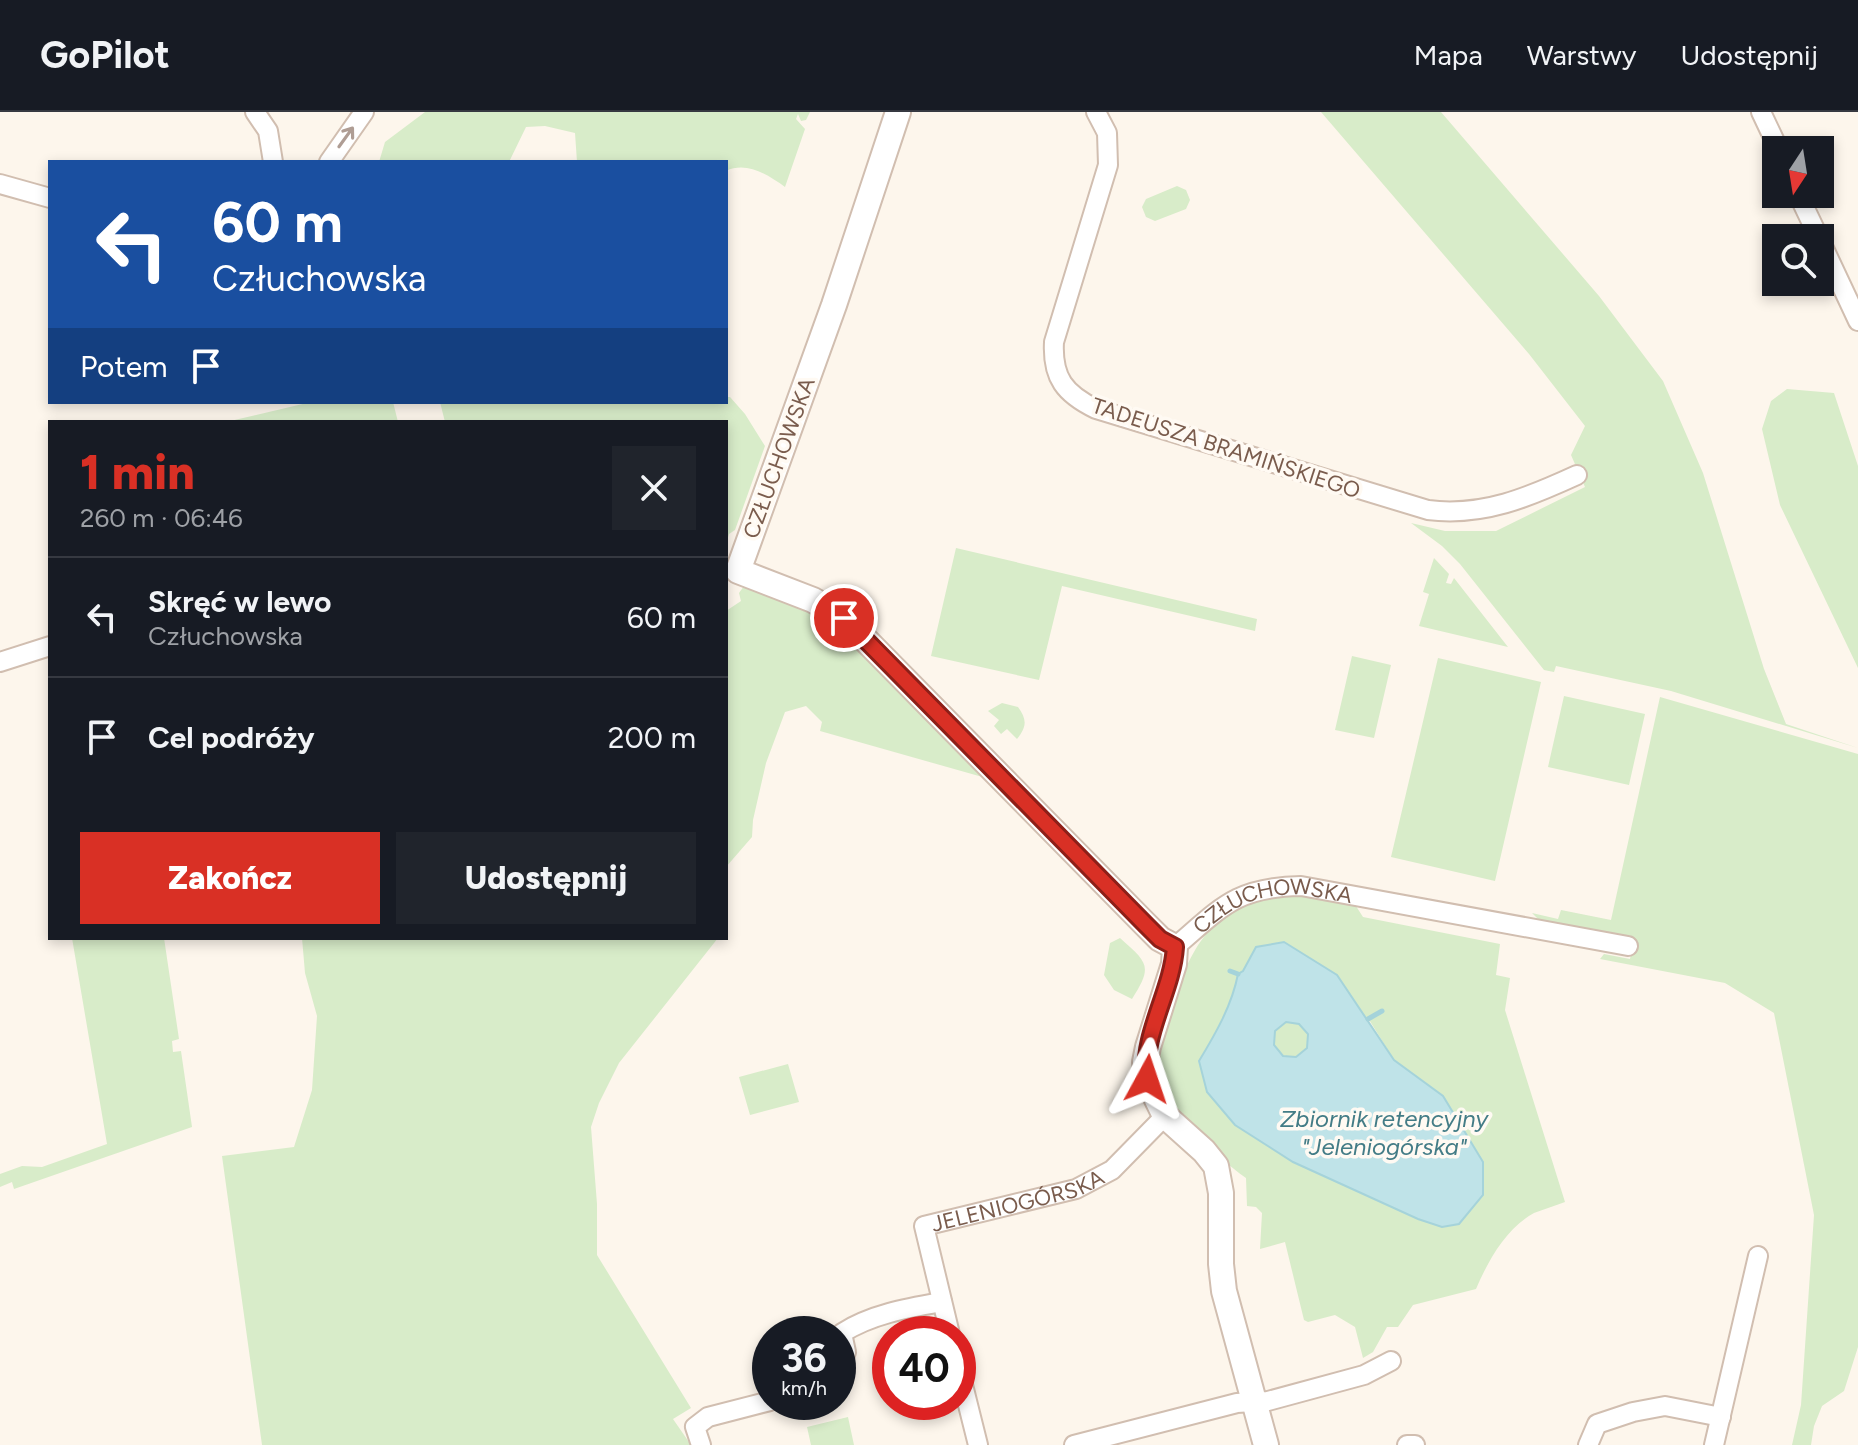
<!DOCTYPE html>
<html lang="pl">
<head>
<meta charset="utf-8">
<style>
  body { margin:0; font-family:Figtree,sans-serif; background:#20242c; color:#f1f3f6; height:100vh; display:flex; flex-direction:column; font-size:30px; white-space:nowrap }
  * { box-sizing:border-box; margin:0 }
  p { font-size:26px; color:#9ea1a6 }
  .icon { flex:none; width:44px; height:44px; fill:none; stroke:currentColor; stroke-width:2; stroke-linecap:round; stroke-linejoin:round }
  .map { position:relative; flex:1; overflow:hidden }
  .panel { position:absolute; left:48px; top:308px; width:680px; height:520px; display:flex; flex-direction:column; background:#171b24; border-radius:0px; box-shadow:0 4px 12px #0003 }
  .panel>* { flex:none }
  .top-card { position:absolute; left:48px; top:48px; width:680px; height:244px; border-radius:0px; box-shadow:0 4px 12px #0003; background:#1a4fa0; color:#fff; overflow:hidden }
  .needle { width:52px; rotate:192deg }
  .buttons { position:absolute; left:1762px; top:24px; display:grid; gap:16px }
  .buttons a { display:grid; place-items:center; width:72px; height:72px; border-radius:0px; background:#171b24; box-shadow:0 4px 12px #0003; font-size:40px }
  .speed { position:absolute; left:752px; top:1204px; display:flex; gap:16px; font-size:40px; font-weight:700; text-align:center }
  .speed>* { display:grid; place-content:center; width:104px; height:104px; border-radius:50%; background:#171b24; box-shadow:0 4px 12px #0003; line-height:1 }
  .speed small { font-size:20px; font-weight:400 }
  .speed .limit { border:12px solid #d22; background:#fff; color:#111 }
  .pin { position:absolute; display:grid; place-items:center; width:68px; height:68px; color:#fff; margin:-34px; border:4px solid #fff; border-radius:50%; box-shadow:0 2px 8px #0007 }
  .me { position:absolute; width:88px; margin:-44px; rotate:5deg; stroke-linejoin:round; filter:drop-shadow(0 0 6px #0008) }
  .turn { display:flex; align-items:center; gap:28px; height:168px; padding:0 32px; font-size:36px }
  .turn .icon { width:104px; height:104px; stroke-width:2.5 }
  .turn b { display:block; font-size:56px; line-height:68px }
  .then { display:flex; align-items:center; height:76px; padding:0 32px; background:#0003; gap:16px; font-size:30px }
  .round { display:grid; place-items:center; flex:none; width:84px; height:84px; border-radius:0px; background:#20242c }
  .headline { display:flex; align-items:center; justify-content:space-between; height:136px; padding:0 32px }
  h1 { font-size:48px; font-weight:800; line-height:60px; color:#d93025 }
  .action { display:flex; gap:16px; margin-top:auto; padding:16px 32px }
  .action a { flex:1; height:92px; border-radius:0px; background:#d93025; color:#fff; font-size:32px; font-weight:800; line-height:92px; text-align:center }
  .action a+a { background:#20242c; color:#f1f3f6 }
  ul { padding:0; list-style:none }
  li { display:flex; align-items:center; gap:24px; height:120px; padding:0 32px; border-top:2px solid #363941 }
  li div { flex:1 }
  li b { display:block; font-size:30px }
  li em { font-style:normal }
  header { display:flex; align-items:center; gap:48px; box-sizing:border-box; height:112px; padding:0 40px; background:#171b24; border-bottom:2px solid #363941 }
  header strong { font-size:38px }
  nav { display:flex; gap:44px; margin-inline-start:auto; font-size:28px }
  .map>svg:first-child { display:block }
</style>
</head>
<body>
<header>
<strong>GoPilot</strong>
<nav><a>Mapa</a><a>Warstwy</a><a>Udostępnij</a></nav>
</header>
<div class="map">
<svg width="1858" height="1333" viewBox="0 0 1858 1333">
  <rect width="100%" height="100%" fill="#fdf6ec"/>
  <!-- green -->
  <path fill="#d8ecc9" fill-rule="evenodd" d="M425,0h385l-4,8 -5,1 -3,-7 -2,5 9,10 -20,58c-17,-12 -38,-26 -59,-16v-9h-149l-2,-29 -30,-7 -19,1 -17,35h-130l6,-20z
    M1321,0h120l158,184 64,85 40,92 61,196 22,55 72,24 -187,-57 -115,-25 -2,6 -10,-2 -84,-106 -18,-18 -31,-23 34,8h51l89,-44 -14,-32 14,-29 -56,-72z
    M1177,74l9,4 4,10 -4,9 -31,12 -9,-4 -4,-10 4,-8z
    M1787,277l47,4 24,73v202l-78,-163 -18,-76 9,-28z
    M726,285h4l15,17 20,32 -30,84 -6,4 -3,10v-122h-281l-5,-20h286z
    M311,290h82l5,20h-172z
    M956,436l301,71 -2,12 -193,-45 -23,94 -108,-24z
    M1434,446l15,16 -3,9 5,1 3,-6 54,69 -89,-21 10,-32 -6,-2z
    M744,474h11l78,36 160,158 -173,-49 2,-9 -16,-16 -21,6 -19,51 -13,57 -1,17 -26,30v-256l15,-10 -2,-8z
    M1352,544l39,9 -17,73 -39,-8z
    M1438,546l103,24 -46,199 -104,-24z
    M1564,584l81,18 -16,71 -81,-18z
    M1660,585l198,57v593l-14,44 -22,15 -8,20 -3,19h-19l9,-40 13,-190 -40,-202 -49,-30 -125,-24 4,-5 26,5 4,-20 -94,-18 -8,-8 26,6 3,-9 50,10z
    M1002,591l16,4c9,12 9,20 -1,32l-10,-10 -6,5 -7,-8 5,-6 -11,-9z
    M1289,783l65,8 9,14 137,27 -4,31 14,3 -5,32 60,192c-10,4 -21,7 -31,11 -28,15 -46,48 -58,76l-63,16 -15,22h-11l-14,25 -10,6 -8,-31 -20,-12 -27,7 -4,-2 -19,-78 -25,7 2,-36 -6,-6 -9,-1 -1,-28c-31,-22 -76,-64 -88,-102 -6,-20 4,-41 10,-60 24,-70 40,-111 121,-121zM1256,835l112,71 26,42 49,36 -1,131 -24,-8 -125,-57 -94,-101 16,-25z
    M72,826h92l15,101 -7,2 1,11 8,-1 11,76 -178,62 -2,-7 -12,5v-13l22,-8 20,1 65,-23z
    M302,826h416l-99,125 -20,40 -8,24 6,77v51l94,153 -18,11 18,26h-429l-40,-289 72,-9 18,-57 5,-74 -12,-43z
    M1120,826c28,25 33,28 12,61l-18,-9 -10,-15 6,-32z
    M1273 928a18 18 0 1 1 36 0a18 18 0 1 1-36 0Z
    M788,952l11,38 -49,13 -11,-38z
    M848,1305l6,28h-43l-4,-18z"/>
  <!-- water -->
  <path fill="#bfe3e8" stroke="#a5d3da" stroke-width="2" fill-rule="evenodd" d="M1284,830l53,33 57,85 49,36 40,66v33l-24,29 -17,3 -24,-8 -125,-57 -58,-37 -28,-33 -8,-31c17,-28 33,-56 39,-87l5,-3 13,-24zM1286,910l13,2 9,10 -1,14 -11,9 -13,-1 -9,-11 1,-14z"/>
  <g fill="none" stroke-linecap="round" stroke-linejoin="round">
    <!-- stream -->
    <path stroke="#a5d3da" stroke-width="5" d="M1230,859l8,3
      M1368,907l14,-8"/>
    <!-- minor casing -->
    <g stroke="#d1beb0" stroke-width="22">
      <g id="minor">
        <path d="M255,0l13,19 5,31"/>
        <path d="M1096,0l11,21 1,32 -54,177c-2,36 11,52 42,67l332,101c55,7 101,-13 149,-35"/>
        <path d="M1761,0l18,38"/>
        <path d="M329,50l35,-50"/>
        <path d="M0,72l50,14"/>
        <path d="M1798,82l21,44"/>
        <path d="M1820,128l38,81"/>
        <path d="M0,550l50,-16"/>
        <path id="s1" d="M1175,835c47,-40 61,-60 126,-61l327,60"/>
        <path id="s2" d="M950,1222l-26,-108 152,-37 36,-19 53,-54"/>
        <path d="M958,1253l20,80"/>
        <path d="M838,1263l8,-23 -4,-19c30,-19 66,-25 100,-31"/>
        <path d="M701,1333l-6,-18 13,-10 62,-16"/>
        <path d="M1074,1333l163,-42 31,-2 96,-26 27,-14"/>
        <path d="M1407,1333h8"/>
        <path d="M1588,1333l9,-21 36,-12 32,-6 56,11"/>
        <path d="M1714,1333l44,-189"/>
      </g>
    </g>
    <!-- tertiary casing -->
    <g stroke="#d1beb0" stroke-width="28">
      <path id="tertiary" d="M898,0l-64,193 -96,266 75,29 31,18 301,306 15,15 15,8 -1,17 -26,83 -3,15 2,17 18,37 39,35 12,15 5,27v71l3,27 42,154"/>
    </g>
    <!-- minor -->
    <use href="#minor" stroke="#fff" stroke-width="18"/>
    <!-- tertiary -->
    <use href="#tertiary" stroke="#fff" stroke-width="24"/>
  </g>
  <!-- one-way arrows -->
  <defs><path id="oneway-shaft" d="M-6 0H5M1.5-3L5.5 0L1.5 3" fill="none" stroke-width="1.6" stroke-linecap="round" stroke-linejoin="round" transform="scale(2)"/></defs>
  <use stroke="#af9d94" href="#oneway-shaft" transform="translate(346 25) rotate(-54)"/>
  <g fill="none" stroke-linecap="round" stroke-linejoin="round">
    <!-- route casing -->
    <g stroke="#8d1f18" stroke-width="20">
      <path id="route" d="M844,506l301,306 15,15 15,8c-3,45 -33,86 -28,132"/>
    </g>
    <!-- route -->
    <use href="#route" stroke="#d93025" stroke-width="14"/>
  </g>
  <g text-anchor="middle" dominant-baseline="central" stroke-width="7" stroke-linejoin="round" paint-order="stroke">
    <!-- street labels -->
    <g font-size="22" fill="#7a5c4d" stroke="#fffaf3">
      <text transform="translate(1226 336) rotate(18)">TADEUSZA BRAMIŃSKIEGO</text>
      <text transform="translate(779 346) rotate(-70)">CZŁUCHOWSKA</text>
      <text stroke="none"><textPath href="#s1" startOffset="112">CZŁUCHOWSKA</textPath></text>
      <text stroke="none"><textPath href="#s2" startOffset="208">JELENIOGÓRSKA</textPath></text>
    </g>
    <!-- water labels -->
    <g font-size="24" font-style="italic" fill="#437c86" stroke="#fffaf3">
      <text x="1384" y="1006">Zbiornik retencyjny<tspan x="1384" dy="28">"Jeleniogórska"</tspan></text>
    </g>
  </g>
</svg>
<div class="buttons">
<a><svg class="needle" viewBox="-14 -14 28 28"><path d="M0-13l5 13h-10z" fill="#e53935"/><path d="M0 13l5-13h-10z" fill="#9ea1a6"/></svg></a>
<a><svg class="icon" aria-label="search" viewBox="0 0 24 24"><circle cx="10" cy="10" r="6"/><path d="M15 15l6 6"/></svg></a>
</div>
<div class="speed"><div>36<small>km/h</small></div><div class="limit">40</div></div>
<div class="pin" style="left:844px;top:506px;background:#d93025"><svg class="icon" aria-label="arrive" viewBox="0 0 24 24"><path d="M6 21V4h12l-3 4 3 4H6"/></svg></div>
<svg class="me" style="left:1147px;top:967px" viewBox="-20 -20 40 40"><path d="M0-17L14 15 0 8-14 15z" fill="#d93025" stroke="#fff" stroke-width="4"/></svg>
<div class="top-card">
<div class="turn"><svg class="icon" aria-label="left" viewBox="0 0 24 24"><path d="M17 20v-9H6M10 6l-5 5 5 5"/></svg><div><b>60 m</b>Człuchowska</div></div>
<div class="then">Potem<svg class="icon" aria-label="arrive" viewBox="0 0 24 24"><path d="M6 21V4h12l-3 4 3 4H6"/></svg></div>
</div>
<section class="panel">
<div class="headline"><div><h1>1 min</h1><p>260 m · 06:46</p></div><a class="round"><svg class="icon" aria-label="close" viewBox="0 0 24 24"><path d="M6 6l12 12M18 6L6 18"/></svg></a></div>
<ul>
<li><svg class="icon" aria-label="left" viewBox="0 0 24 24"><path d="M17 20v-9H6M10 6l-5 5 5 5"/></svg><div><b>Skręć w lewo</b><p>Człuchowska</p></div><em>60 m</em></li>
<li><svg class="icon" aria-label="arrive" viewBox="0 0 24 24"><path d="M6 21V4h12l-3 4 3 4H6"/></svg><div><b>Cel podróży</b></div><em>200 m</em></li>
</ul>
<div class="action"><a>Zakończ</a><a>Udostępnij</a></div>
</section>
</div>
</body>
</html>
